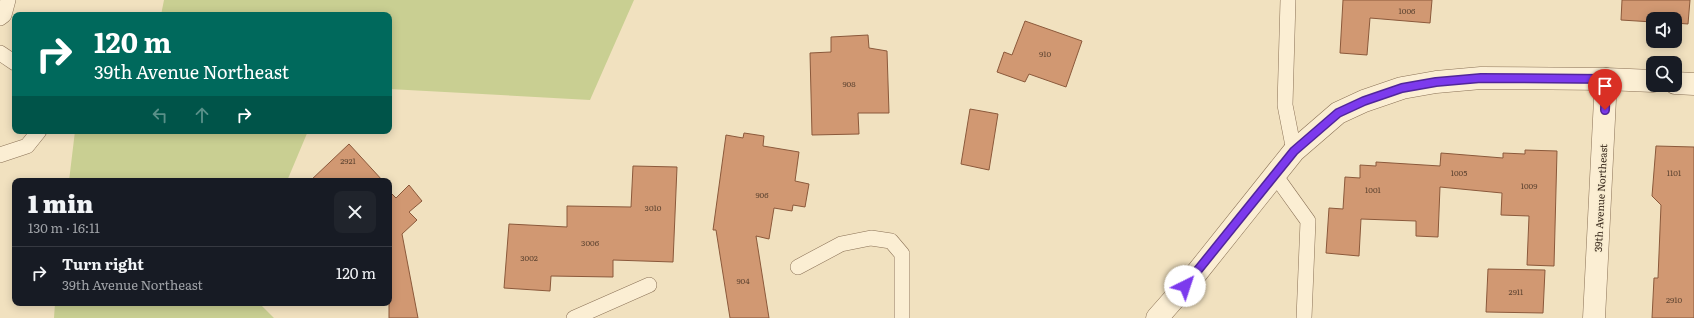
<!DOCTYPE html>
<html lang="en">
<head>
<meta charset="utf-8">
<style>
  body { margin:0; font-family:Literata,serif; background:#20242c; color:#f1f3f6; height:100vh; display:flex; flex-direction:column; font-size:15px; white-space:nowrap }
  * { box-sizing:border-box; margin:0 }
  p { font-size:13px; color:#9ea1a6 }
  .icon { flex:none; width:22px; height:22px; fill:none; stroke:currentColor; stroke-width:2; stroke-linecap:round; stroke-linejoin:round }
  .map { position:relative; flex:1; overflow:hidden }
  .drawer { position:absolute; left:12px; top:178px; width:380px; height:128px; display:flex; flex-direction:column; background:#171b24; border-radius:8px; box-shadow:0 2px 10px #0003 }
  .drawer>* { flex:none }
  .hud { position:absolute; left:12px; top:12px; width:380px; height:122px; border-radius:8px; box-shadow:0 2px 10px #0003; background:#00695c; color:#fff; overflow:hidden }
  .controls { position:absolute; left:1646px; top:12px; display:grid; gap:8px }
  .controls a { display:grid; place-items:center; width:36px; height:36px; border-radius:8px; background:#171b24; box-shadow:0 2px 10px #0003; font-size:20px }
  .pin { position:absolute; display:grid; place-items:center; width:34px; height:34px; color:#fff; margin:-41px -17px; border-radius:50% 50% 50% 0; rotate:-45deg; box-shadow:0 0 4px #0007 }
  .pin .icon { rotate:45deg }
  .me { position:absolute; width:44px; margin:-22px; rotate:41deg; stroke-linejoin:round; filter:drop-shadow(0 0 3px #0008) }
  .turn { display:flex; align-items:center; gap:14px; height:84px; padding:0 16px; font-size:18px }
  .turn .icon { width:52px; height:52px; stroke-width:2.5 }
  .turn b { display:block; font-size:28px; line-height:34px }
  .lanes { display:flex; align-items:center; height:38px; padding:0 16px; background:#0003; justify-content:center; gap:20px; direction:ltr }
  .lanes .off { opacity:.35 }
  .round { display:grid; place-items:center; flex:none; width:42px; height:42px; border-radius:8px; background:#20242c }
  .headline { display:flex; align-items:center; justify-content:space-between; height:68px; padding:0 16px }
  h1 { font-size:24px; font-weight:800; line-height:30px }
  ul { padding:0; list-style:none }
  li { display:flex; align-items:center; gap:12px; height:52px; padding:0 16px; border-top:1px solid #363941 }
  li div { flex:1 }
  li b { display:block; font-size:15px }
  li em { font-style:normal }
  .map>svg:first-child { display:block }
</style>
</head>
<body>
<div class="map">
<svg width="1694" height="318" viewBox="0 0 1694 318">
  <rect width="100%" height="100%" fill="#f1e1bf"/>
  <!-- green -->
  <path fill="#c9cf92" d="M164,0h470l-44,100 -201,-11v-74h-228z
    M75,131h233l-21,50h-218z
    M55,303h204l15,15h-220z"/>
  <!-- building -->
  <path fill="#d19872" stroke="#8b593b" d="M1343,0h89l-2,23 -60,-5 -3,37 -27,-2z
    M1622,0h68l-2,24 -13,-1v-4h-22v3l-32,-2z
    M1025,21l57,20 -16,46 -37,-13 -4,8 -28,-10 7,-20 8,3z
    M868,35l1,13 18,3 2,62h-31l1,21 -47,1 -2,-82 21,-1v-15z
    M970,109l28,5 -9,56 -28,-6z
    M744,133l20,3 -1,10 36,6 -4,29 14,3 -4,23 -12,-2 -1,6 -18,-3 -5,31 -13,-3 13,82h-39l-14,-88h-3l13,-95 17,3z
    M349,144l34,37h-73z
    M1656,146l38,1v171h-42l2,-40h4l3,-73 -9,-9z
    M1525,150l32,1 -3,115 -27,-1 2,-49 -28,-1 1,-22 -62,-6 -2,50 -22,-1v-15l-55,-2 -2,37 -33,-3 3,-45 14,1 2,-32 15,1v-13l16,1v-4l64,4 1,-13 62,5v-5l22,1z
    M633,166l44,1 -4,95 -60,-2v17l-62,-1 -1,15 -46,-3 5,-64 58,3v-21l64,1z
    M409,185l13,16 -13,11 8,8 -15,14 16,84h-29v-127l7,7z
    M1488,269l57,1 -2,43 -57,-1z"/>
  <g fill="none" stroke-linecap="round" stroke-linejoin="round">
    <!-- service casing -->
    <g stroke="#8a7156" stroke-width="16">
      <path id="service" d="M1288,0l-3,105 9,46
        M0,18l4,-3 4,-15
        M0,53l15,10
        M0,155l27,-9 12,-15
        M1275,175l33,46 -4,97
        M798,267l43,-23 30,-6 20,3 11,13v64
        M574,318l75,-33"/>
    </g>
    <!-- minor casing -->
    <g stroke="#8a7156" stroke-width="23">
      <path id="minor" d="M1594,318l12,-239"/>
    </g>
    <!-- tertiary casing -->
    <g stroke="#8a7156" stroke-width="23">
      <path id="tertiary" d="M1675,83l19,1
        M1157,318l38,-43 99,-124 44,-38 26,-12 38,-13 34,-6 45,-4 125,1 47,2"/>
    </g>
    <!-- service -->
    <use href="#service" stroke="#fbeed3" stroke-width="15"/>
    <!-- minor -->
    <use href="#minor" stroke="#fbeed3" stroke-width="22"/>
    <!-- tertiary -->
    <use href="#tertiary" stroke="#fbeed3" stroke-width="22"/>
  </g>
  <g fill="none" stroke-linecap="round" stroke-linejoin="round">
    <!-- route casing -->
    <g stroke="#51269a" stroke-width="10">
      <path id="route" d="M1185,286l109,-135 44,-38 26,-12 38,-13 34,-6 45,-4 125,1 -1,31"/>
    </g>
    <!-- route -->
    <use href="#route" stroke="#7c3aed" stroke-width="7"/>
  </g>
  <g text-anchor="middle" dominant-baseline="central" stroke-width="3" stroke-linejoin="round" paint-order="stroke">
    <!-- number labels -->
    <g font-size="8" fill="#5f4532">
      <text x="1407" y="10">1006</text>
      <text x="1045" y="53">910</text>
      <text x="849" y="83">908</text>
      <text x="348" y="160">2921</text>
      <text x="1459" y="172">1005</text>
      <text x="1674" y="172">1101</text>
      <text x="1529" y="185">1009</text>
      <text x="1373" y="189">1001</text>
      <text x="762" y="194">906</text>
      <text x="653" y="207">3010</text>
      <text x="590" y="242">3006</text>
      <text x="529" y="257">3002</text>
      <text x="743" y="280">904</text>
      <text x="1516" y="291">2911</text>
      <text x="1674" y="299">2910</text>
    </g>
    <!-- street labels -->
    <g font-size="10" fill="#39291c" stroke="#f7ebcf">
      <text transform="translate(1600 198) rotate(-87)">39th Avenue Northeast</text>
    </g>
  </g>
</svg>
<div class="controls">
<a><svg class="icon" aria-label="sound" viewBox="0 0 24 24"><path d="M4 9h4l5-4v14l-5-4H4zM17 9q2 3 0 6"/></svg></a>
<a><svg class="icon" aria-label="search" viewBox="0 0 24 24"><circle cx="10" cy="10" r="6"/><path d="M15 15l6 6"/></svg></a>
</div>
<div class="pin" style="left:1605px;top:110px;background:#d93025"><svg class="icon" aria-label="arrive" viewBox="0 0 24 24"><path d="M6 21V4h12l-3 4 3 4H6"/></svg></div>
<svg class="me" style="left:1185px;top:286px" viewBox="-20 -20 40 40"><circle r="19" fill="#fff"/><path d="M0-13L10 11 0 6-10 11z" fill="#7c3aed"/></svg>
<div class="hud">
<div class="turn"><svg class="icon" aria-label="right" viewBox="0 0 24 24"><path d="M7 20v-9h11M14 6l5 5-5 5"/></svg><div><b>120 m</b>39th Avenue Northeast</div></div>
<div class="lanes"><svg class="icon off" aria-label="left" viewBox="0 0 24 24"><path d="M17 20v-9H6M10 6l-5 5 5 5"/></svg><svg class="icon off" aria-label="ahead" viewBox="0 0 24 24"><path d="M12 20V5M6 11l6-6 6 6"/></svg><svg class="icon" aria-label="right" viewBox="0 0 24 24"><path d="M7 20v-9h11M14 6l5 5-5 5"/></svg></div>
</div>
<section class="drawer">
<div class="headline"><div><h1>1 min</h1><p>130 m · 16:11</p></div><a class="round"><svg class="icon" aria-label="close" viewBox="0 0 24 24"><path d="M6 6l12 12M18 6L6 18"/></svg></a></div>
<ul>
<li><svg class="icon" aria-label="right" viewBox="0 0 24 24"><path d="M7 20v-9h11M14 6l5 5-5 5"/></svg><div><b>Turn right</b><p>39th Avenue Northeast</p></div><em>120 m</em></li>
</ul>
</section>
</div>
</body>
</html>
